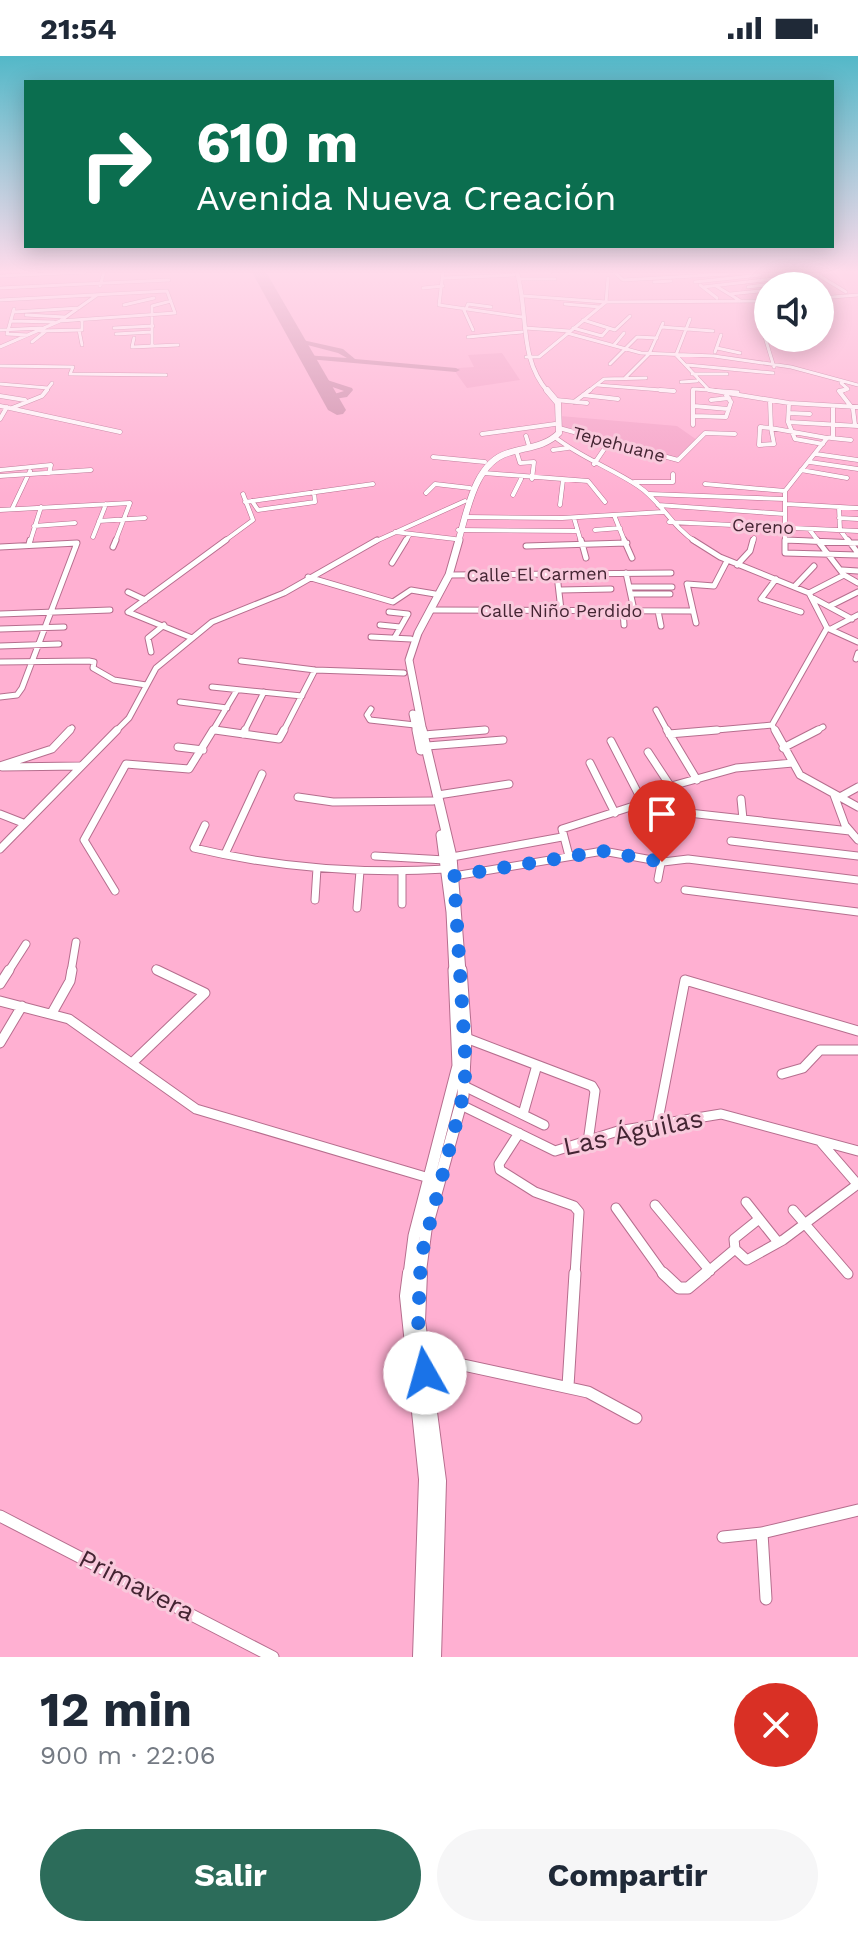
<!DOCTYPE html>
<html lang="es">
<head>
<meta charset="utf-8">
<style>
  body { margin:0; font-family:"Work Sans",sans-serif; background:#f6f6f7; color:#1f2937; height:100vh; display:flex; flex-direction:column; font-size:30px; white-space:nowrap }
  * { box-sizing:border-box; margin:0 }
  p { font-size:26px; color:#747a83 }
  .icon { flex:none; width:44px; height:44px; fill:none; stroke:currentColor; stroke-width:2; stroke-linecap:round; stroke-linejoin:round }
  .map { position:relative; height:1601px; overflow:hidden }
  .panel { display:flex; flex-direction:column; background:#fff; flex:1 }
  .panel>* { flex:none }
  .banner { position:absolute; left:24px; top:24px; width:810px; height:168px; border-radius:0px; box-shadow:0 4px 20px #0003; background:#0b6e4f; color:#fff; overflow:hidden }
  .fabs { position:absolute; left:754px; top:216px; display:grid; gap:16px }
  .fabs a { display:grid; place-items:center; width:80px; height:80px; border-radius:50%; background:#fff; box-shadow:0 4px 20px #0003; font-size:40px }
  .pin { position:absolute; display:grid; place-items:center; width:68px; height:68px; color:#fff; margin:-82px -34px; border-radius:50% 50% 50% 0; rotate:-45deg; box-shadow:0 0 8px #0007 }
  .pin .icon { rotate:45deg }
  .me { position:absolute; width:88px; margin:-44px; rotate:353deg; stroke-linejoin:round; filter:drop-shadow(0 0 6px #0008) }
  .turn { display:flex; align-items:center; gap:28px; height:168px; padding:0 40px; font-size:36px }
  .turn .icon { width:104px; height:104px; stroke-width:2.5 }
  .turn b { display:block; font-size:56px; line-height:68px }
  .round { display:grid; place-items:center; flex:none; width:84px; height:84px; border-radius:42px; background:#f6f6f7 }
  .headline { display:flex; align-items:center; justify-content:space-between; height:136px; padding:0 40px }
  h1 { font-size:48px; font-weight:700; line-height:60px }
  .action { display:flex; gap:16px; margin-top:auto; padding:16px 40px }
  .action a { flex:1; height:92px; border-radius:48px; background:#2c6c5a; color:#fff; font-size:32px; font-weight:700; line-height:92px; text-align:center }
  .action a+a { background:#f6f6f7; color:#1f2937 }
  .status { display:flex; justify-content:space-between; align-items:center; height:56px; padding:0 40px; background:#fff; direction:ltr }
  .status svg { height:22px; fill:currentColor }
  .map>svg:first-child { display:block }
</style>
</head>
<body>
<div class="status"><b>21:54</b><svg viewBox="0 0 49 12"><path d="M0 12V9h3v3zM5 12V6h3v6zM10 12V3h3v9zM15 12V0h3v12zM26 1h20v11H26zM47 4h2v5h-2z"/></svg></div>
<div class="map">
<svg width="858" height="1601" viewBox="0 0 858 1601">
  <rect width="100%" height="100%" fill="#ffb0d2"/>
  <!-- built -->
  <path fill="#f5a1c6" d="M502,297l18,27 -53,8 -11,-15 2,-5 16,-1 -6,-12z
    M560,360l117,10 20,14 -19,20 -118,-32z"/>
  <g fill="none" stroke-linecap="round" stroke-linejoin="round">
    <!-- taxiway -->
    <path fill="#ca89a6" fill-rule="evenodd" d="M298,283l45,10 12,10 101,9 4,2 -4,2 -148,-13 -3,-4 42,3 -9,-5 -42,-11z
      M321,322l31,10 1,2 -6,7 -19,3v-4l16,-5 -26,-9 -1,-2z"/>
    <!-- runway -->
    <path fill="#ca89a6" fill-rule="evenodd" d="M252,216h14l80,138 -3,4 -6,1 -9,-5z"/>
    <!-- minor-far5 casing -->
    <g stroke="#b66e8e" stroke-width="4">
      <path id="minor-far5" d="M443,216l-4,33 83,12
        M531,216h20
        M570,216h23
        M614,216l9,8 105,-6
        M786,217l32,2 28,17
        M803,219l18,11
        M0,220l85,-4
        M443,222l71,-3
        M518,223h37
        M654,226l17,-1
        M695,226l65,-7
        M700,229l17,13
        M100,230l4,-14
        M716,230l23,14
        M703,231l88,-10
        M748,231l51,-6
        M0,232l169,-8
        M423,232l20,-2
        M730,238l38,-4
        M524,240l82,6 162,-1
        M820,242l38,-3
        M831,242v17
        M0,244l167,-9 8,22 -115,8
        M565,248l35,3
        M124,249l30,-7
        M463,252l10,22
        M14,253l-7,25 21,1
        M466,253l2,-5 23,3
        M14,256l65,-4
        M26,259l39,2
        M690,263l-14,36 33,35 29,2
        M583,264l32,10 15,-14
        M11,265l43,1
        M661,271l52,4
        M114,272l39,-2
        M525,272l44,3
        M573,272l29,8 7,-8
        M0,274l41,-2
        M79,274l3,15
        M40,275l42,-1v-9
        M567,277l74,20 73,3 77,11 67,18
        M116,278l36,-2
        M764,278l10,33
        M468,281l54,-5
        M134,282l-2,9 46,-2
        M32,286l14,-11
        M614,289l10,-12
        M152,290v-40l19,-5
        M0,291l60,-26 37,-26
        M717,292l23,5
        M715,296l6,-17
        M526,301h13l67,-55 2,-24
        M610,308l27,-27 20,1
        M687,309l86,8
        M0,310l73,1 -3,7 96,1
        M692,318h35
        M625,322l24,-24 14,-31
        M681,326l16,-1
        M0,328l48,4
        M597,329l77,6
        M45,336l7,-9
        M587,336l17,-13 42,-1
        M693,336v-3l16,1
        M840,336l8,-3 -7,-6"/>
    </g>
    <!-- minor-far4 casing -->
    <g stroke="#b66e8e" stroke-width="5">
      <path id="minor-far4" d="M660,334l14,1
        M693,334v35
        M709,334l80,13 69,4
        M844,334l-5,1 14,18 2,16
        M583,339l35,4
        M0,340l25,4
        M556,344l31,3
        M711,344l18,-2
        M770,345l1,27
        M574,346l16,-12
        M789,347l-1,19 7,17 28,5
        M0,350l120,26
        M694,350l34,3
        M12,352l30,-12 5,-6
        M789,357l21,1
        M694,360l32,1 5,-15 -7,-10
        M0,363l7,-12
        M788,366l70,4
        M760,371l11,1 3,16 -15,1z
        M559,372l119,32 27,-27 30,1
        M771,372l56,10
        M482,378l73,-10
        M526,380l3,10
        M556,382c26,20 55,30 82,48 23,15 34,41 58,56
        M831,382l20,2
        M516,394l4,13 14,-1 -2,17
        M553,394l15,-2
        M816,398l42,6
        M433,401l52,5
        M810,406l48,7
        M594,408l15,-22
        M0,414l51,-5 -2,8
        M801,414l46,8
        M484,417l104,8 17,21
        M0,420l91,-6
        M634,426h39v-8
        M705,428l80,7
        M426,437l9,-9 35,4
        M649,438l136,5
        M513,439l8,-16
        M252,445l6,9 57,-8 -1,-10
        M245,446l128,-18
        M786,448l72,4
        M560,449l3,-25
        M658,449l127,9
        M839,451l1,23 9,12
        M12,453l18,-38
        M0,454l130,-7 -15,39
        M614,459l11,27
        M466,461l96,1 101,-6
        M574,462l7,24
        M839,462l19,1
        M99,465l46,-3
        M669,466l189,9
        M34,470l41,-3
        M809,473l10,13
        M458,474l119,1
        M595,474l25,-2
        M395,476l60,7
        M93,481l13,-33
        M785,484l49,2
        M30,486l11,-35
        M223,486l30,-22 -10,-26
        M374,486l91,-41
        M405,486l5,-8
        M753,486l1,-4
        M785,486v-51l42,-53 6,-1v-31"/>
    </g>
    <!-- minor-far3 casing -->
    <g stroke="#b66e8e" stroke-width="7">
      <path id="minor-far3" d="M581,484l5,18
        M624,484l8,18
        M693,484l27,17 89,36 18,35 -55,97 4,7
        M785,484v13l73,2
        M786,484l72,3
        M848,484l10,13
        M29,488l1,-4
        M526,490l101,-3
        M0,491l77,-4 -55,145 -5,7 -17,2
        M113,491l3,-7
        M392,507l14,-23
        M737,509l13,-14 3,-11
        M842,514l16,1
        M626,517l8,37
        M449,519l222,-2
        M557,519l4,35
        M844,519l14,8
        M308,521l85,25 18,-12 24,4
        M776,523l-15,20 40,13
        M795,530l19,-20
        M630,531h42
        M560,534l51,-1
        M128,536l17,8
        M809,537l35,-18 -27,-35
        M632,538h38
        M813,542l39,21
        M830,550l28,-14
        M431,554l260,1
        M623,554l1,15
        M658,555l3,15
        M128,556l98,-72
        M128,556l64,26
        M389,556l19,2 -13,23
        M0,558l110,-4
        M696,567l-9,-39 27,2 13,-25
        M380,569l20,2
        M827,572l31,14
        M0,573l64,-2
        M831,573l27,-14
        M371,581l40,2
        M0,590l59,-2
        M151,596l-3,-14 16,-13
        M856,603l2,-6
        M241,605l74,9 89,3
        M0,606l89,-1 5,1 -1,6 21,12 32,5
        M212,631l90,9
        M180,646l47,6
        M371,653l-4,6 3,5 45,5
        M656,654l12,22
        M215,674l13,2
        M68,676l4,-4
        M115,676l14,-14 27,-50 56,-46 72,-29 93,-53
        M212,676l25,-42
        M244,676l20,-40
        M283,676l32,-62
        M463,676l22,-2
        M694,676l78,-7
        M814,676l9,-5"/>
    </g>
    <!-- minor-far2 casing -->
    <g stroke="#b66e8e" stroke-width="9">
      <path id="minor-far2" d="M215,674l64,9 5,-9
        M667,674l30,50
        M775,674l25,45 58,32
        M243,678l2,-4
        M669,678l48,-4
        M424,679l61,-5
        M611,685l32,62
        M427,690l76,-6
        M178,691l25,3
        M783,692l35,-18
        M648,696l23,35
        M590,707l25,50
        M0,710l52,-17 18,-19
        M2,711l78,-1
        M438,739l71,-11
        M834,739l11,30 13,15
        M298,741l35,5 100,-1
        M838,742l20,-11
        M741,743l2,20
        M0,758l23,9
        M205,769l-11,23c83,20 167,26 252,21
        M731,785l127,15
        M0,793l117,-119
        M225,798l37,-80
        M375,800l70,4
        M569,800l-7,-27 81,-26 14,-13 79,-22 57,-5
        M452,801l110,-20
        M402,817v31
        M454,820l149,-25 60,11 25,-3 170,21
        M658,823l13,-68 179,20
        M685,834l173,22
        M115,835l-31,-51 42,-76 63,5 24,-39
        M315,844l2,-32
        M357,852l3,-37
        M156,913l5,3
        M8,916l18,-28
        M71,916l5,-30"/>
    </g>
    <!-- minor-far1 casing -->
    <g stroke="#b66e8e" stroke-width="11">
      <path id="minor-far1" d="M0,928l9,-14
        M0,945l69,18 127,90 233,69
        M52,957l18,-32 2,-11
        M466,982l126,48 3,5 -7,51
        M0,987l22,-37
        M132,1007l73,-70 -48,-23
        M782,1018l21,-6 17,-18h38
        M464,1030l80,39
        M461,1049l94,46 63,-20 103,-17 137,37
        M523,1058l14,-49
        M657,1069l28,-145 173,51
        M519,1077l-20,31 1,6 35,22 39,14 5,6 -4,63
        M820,1085l38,44
        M746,1146l31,39
        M655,1149l55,66
        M616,1152l48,67
        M793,1154l55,64
        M759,1163l-25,20 1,10 12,11 36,-20 75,-56
        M704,1219l31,-26"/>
    </g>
    <!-- minor casing -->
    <g stroke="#b66e8e" stroke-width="13">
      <path id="minor" d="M663,1217l16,15h9l18,-15
        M422,1300l166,36 48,26
        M568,1330l7,-113
        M0,1460l273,141
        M762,1477l4,66
        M723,1481l39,-4 96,-23"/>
    </g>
    <!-- major-far5 casing -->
    <g stroke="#b66e8e" stroke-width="5">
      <path id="major-far5" d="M517,216c12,43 1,85 31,120"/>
    </g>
    <!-- major-far4 casing -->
    <g stroke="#b66e8e" stroke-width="7">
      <path id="major-far4" d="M458,486c9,-29 16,-79 50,-89 19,-6 37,-6 51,-20l-1,-30 -11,-13"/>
    </g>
    <!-- major-far3 casing -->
    <g stroke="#b66e8e" stroke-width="9">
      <path id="major-far3" d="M413,658l4,18
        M423,676l-14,-72 9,-27 31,-58 10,-35"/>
    </g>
    <!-- major-far2 casing -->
    <g stroke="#b66e8e" stroke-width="11">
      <path id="major-far2" d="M417,674l4,20
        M422,674l30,127 9,115
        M441,779l10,77 3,60"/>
    </g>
    <!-- major-far1 casing -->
    <g stroke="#b66e8e" stroke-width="13">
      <path id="major-far1" d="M409,1219l5,-39 44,-170 -4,-96
        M420,1219l6,-45 37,-134 3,-58 -5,-68"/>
    </g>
    <!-- major casing -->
    <g stroke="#b66e8e" stroke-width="16">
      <path id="major" d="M410,1217l-3,23 19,183 -6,178
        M420,1217l-2,48 21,160 -5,176"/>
    </g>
    <!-- minor-far5 -->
    <use href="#minor-far5" stroke="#fff" stroke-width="3"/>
    <!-- minor-far4 -->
    <use href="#minor-far4" stroke="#fff" stroke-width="4"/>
    <!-- minor-far3 -->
    <use href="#minor-far3" stroke="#fff" stroke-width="5"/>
    <!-- minor-far2 -->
    <use href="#minor-far2" stroke="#fff" stroke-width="7"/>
    <!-- minor-far1 -->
    <use href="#minor-far1" stroke="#fff" stroke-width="9"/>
    <!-- minor -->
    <use href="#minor" stroke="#fff" stroke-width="11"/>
    <!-- major-far5 -->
    <use href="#major-far5" stroke="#fff" stroke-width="4"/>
    <!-- major-far4 -->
    <use href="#major-far4" stroke="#fff" stroke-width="6"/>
    <!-- major-far3 -->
    <use href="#major-far3" stroke="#fff" stroke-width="7"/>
    <!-- major-far2 -->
    <use href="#major-far2" stroke="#fff" stroke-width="9"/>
    <!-- major-far1 -->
    <use href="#major-far1" stroke="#fff" stroke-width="11"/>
    <!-- major -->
    <use href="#major" stroke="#fff" stroke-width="14"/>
  </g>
  <!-- sky -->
  <linearGradient id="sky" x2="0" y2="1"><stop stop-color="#53b8c8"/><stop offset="0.49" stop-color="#ffdbeb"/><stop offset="1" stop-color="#ffdbeb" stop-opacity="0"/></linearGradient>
  <rect width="858" height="440" fill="url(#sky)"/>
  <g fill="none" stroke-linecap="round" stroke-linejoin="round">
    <!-- route -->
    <path stroke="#1a73e8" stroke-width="14" stroke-dasharray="0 25.2" d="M425,1317l-7,-52 3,-64 40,-152 5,-36 -12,-193 149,-25 59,11"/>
  </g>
  <g text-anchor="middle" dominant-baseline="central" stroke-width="6" stroke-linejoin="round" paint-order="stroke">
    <!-- far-street labels -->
    <g font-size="18" fill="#442533" stroke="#f9c9dc">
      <text transform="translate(619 388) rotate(15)">Tepehuane</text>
      <text transform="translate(763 470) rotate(3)">Cereno</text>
      <text transform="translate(537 518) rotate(-1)">Calle El Carmen</text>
      <text x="561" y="554">Calle Niño Perdido</text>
    </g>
    <!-- near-street labels -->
    <g font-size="26" fill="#442533" stroke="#f9c9dc">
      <text transform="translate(633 1076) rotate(-12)">Las Águilas</text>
      <text transform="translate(137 1529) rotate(27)">Primavera</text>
    </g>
  </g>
</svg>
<div class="fabs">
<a><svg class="icon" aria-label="sound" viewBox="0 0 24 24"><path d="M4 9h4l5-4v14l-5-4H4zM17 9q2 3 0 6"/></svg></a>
</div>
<div class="pin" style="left:662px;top:806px;background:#d93025"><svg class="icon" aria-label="arrive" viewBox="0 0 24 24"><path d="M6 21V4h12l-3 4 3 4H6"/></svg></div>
<svg class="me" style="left:425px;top:1317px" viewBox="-20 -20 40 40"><circle r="19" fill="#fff"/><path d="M0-13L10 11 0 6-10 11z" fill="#1a73e8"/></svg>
<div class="banner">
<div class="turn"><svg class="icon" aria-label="right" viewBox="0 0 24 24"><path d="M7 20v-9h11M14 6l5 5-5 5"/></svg><div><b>610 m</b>Avenida Nueva Creación</div></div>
</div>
</div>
<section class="panel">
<div class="headline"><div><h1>12 min</h1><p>900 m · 22:06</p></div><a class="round" style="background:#d93025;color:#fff"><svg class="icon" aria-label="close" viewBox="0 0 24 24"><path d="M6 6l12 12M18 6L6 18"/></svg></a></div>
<div class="action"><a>Salir</a><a>Compartir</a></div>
</section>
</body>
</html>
